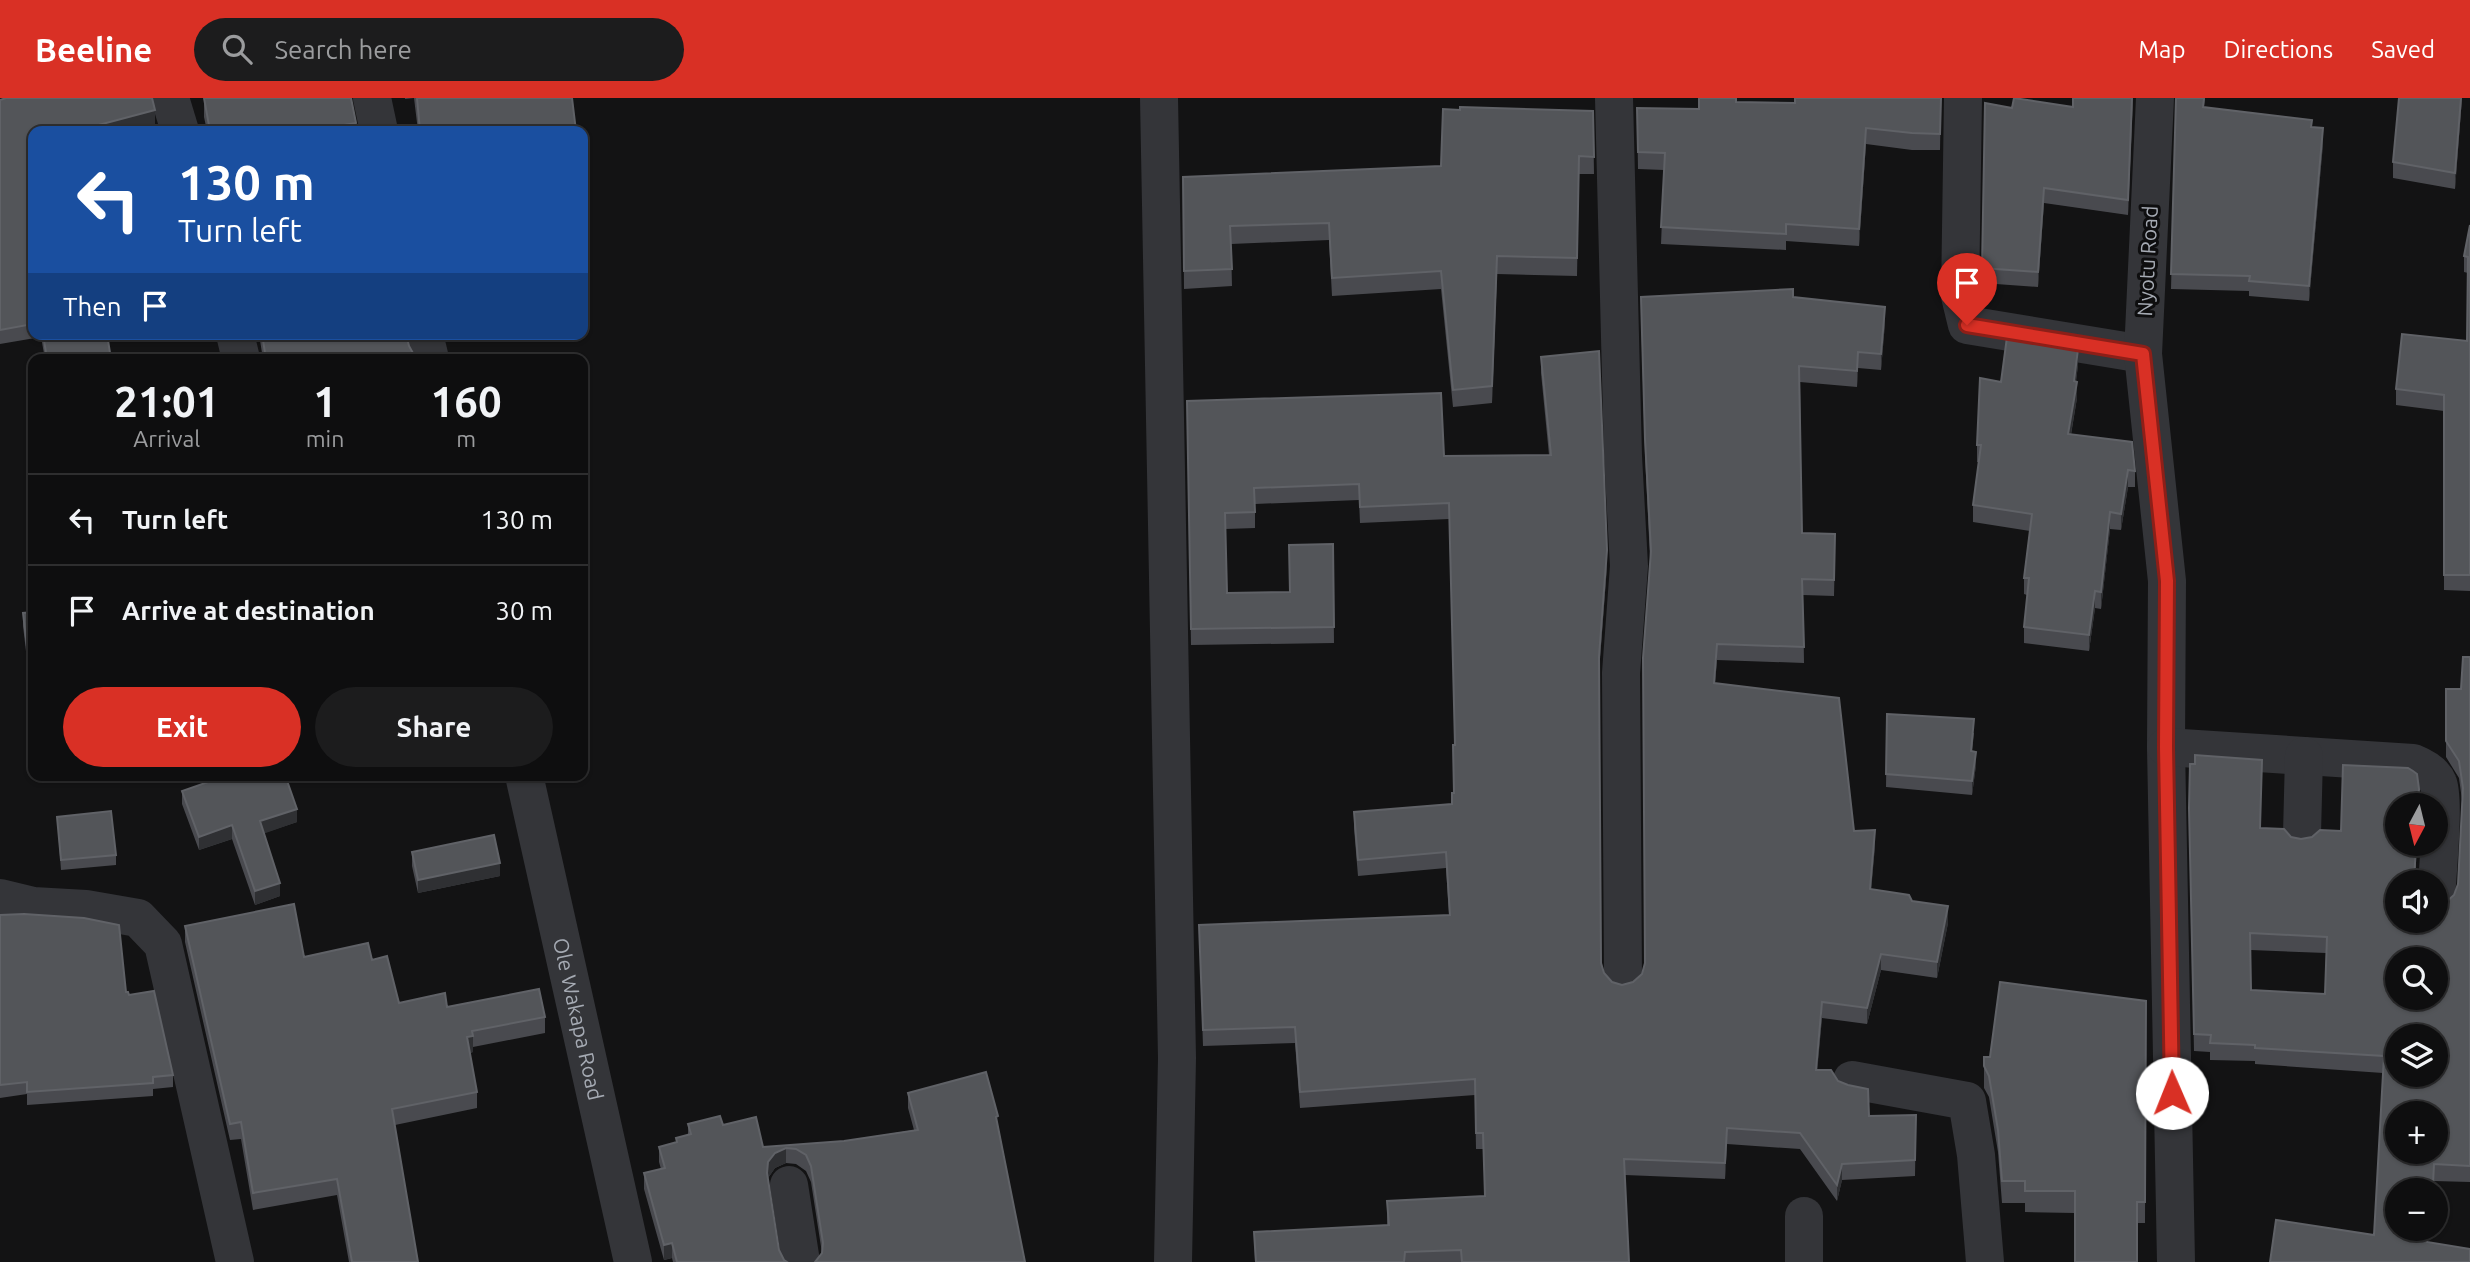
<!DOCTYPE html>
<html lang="en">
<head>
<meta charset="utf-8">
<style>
  body { margin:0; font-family:Ubuntu,sans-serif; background:#1c1c1d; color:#f1f3f6; height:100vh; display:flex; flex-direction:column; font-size:26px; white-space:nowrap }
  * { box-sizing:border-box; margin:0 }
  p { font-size:23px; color:#9b9c9e }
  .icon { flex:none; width:38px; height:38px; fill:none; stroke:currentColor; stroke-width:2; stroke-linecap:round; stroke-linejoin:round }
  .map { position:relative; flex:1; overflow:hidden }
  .details { position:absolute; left:28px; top:256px; width:560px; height:427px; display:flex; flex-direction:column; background:#0e0e0f; border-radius:14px; box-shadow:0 2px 5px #0004,0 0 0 2px #2e2e2f }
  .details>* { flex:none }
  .top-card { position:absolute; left:28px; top:28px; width:560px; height:214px; border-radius:14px; box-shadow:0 2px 5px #0004,0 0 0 2px #2e2e2f; background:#1a4fa0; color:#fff; overflow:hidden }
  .needle { width:46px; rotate:187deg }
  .tools { position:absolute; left:2385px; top:695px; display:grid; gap:14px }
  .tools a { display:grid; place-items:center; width:63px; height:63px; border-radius:50%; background:#0e0e0f; box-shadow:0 2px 5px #0004,0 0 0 2px #2e2e2f; font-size:35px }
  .pin { position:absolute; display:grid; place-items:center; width:60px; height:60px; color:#fff; margin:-72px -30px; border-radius:50% 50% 50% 0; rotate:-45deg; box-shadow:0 0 7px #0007 }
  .pin .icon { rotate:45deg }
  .me { position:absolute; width:77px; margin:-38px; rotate:359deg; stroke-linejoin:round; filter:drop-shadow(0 0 5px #0008) }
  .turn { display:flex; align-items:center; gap:24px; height:147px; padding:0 35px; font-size:32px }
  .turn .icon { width:91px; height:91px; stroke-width:2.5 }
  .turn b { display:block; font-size:49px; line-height:60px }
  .then { display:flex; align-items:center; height:66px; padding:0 35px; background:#0003; gap:14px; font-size:26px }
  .eta { display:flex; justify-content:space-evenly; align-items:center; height:119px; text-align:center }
  .eta b { font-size:42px; font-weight:700; line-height:49px }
  .action { display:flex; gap:14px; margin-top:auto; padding:14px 35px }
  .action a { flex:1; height:80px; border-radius:42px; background:#d93025; color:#fff; font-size:28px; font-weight:700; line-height:80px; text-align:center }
  .action a+a { background:#1c1c1d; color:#f1f3f6 }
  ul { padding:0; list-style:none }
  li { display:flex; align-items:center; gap:21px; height:91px; padding:0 35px; border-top:2px solid #2e2e2f }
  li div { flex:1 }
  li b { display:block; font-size:26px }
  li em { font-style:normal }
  header { display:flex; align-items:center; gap:42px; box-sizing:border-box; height:98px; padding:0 35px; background:#d93025; color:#fff }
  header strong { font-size:33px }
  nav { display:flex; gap:38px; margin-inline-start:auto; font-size:24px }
  .search { width:490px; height:63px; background:#1c1c1d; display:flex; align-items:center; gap:18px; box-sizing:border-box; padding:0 24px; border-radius:38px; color:#9b9c9e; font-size:26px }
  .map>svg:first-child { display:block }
</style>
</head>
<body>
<header>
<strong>Beeline</strong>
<div class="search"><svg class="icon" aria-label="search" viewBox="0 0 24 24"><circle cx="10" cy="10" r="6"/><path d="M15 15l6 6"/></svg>Search here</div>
<nav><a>Map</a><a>Directions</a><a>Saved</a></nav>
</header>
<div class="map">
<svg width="2470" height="1164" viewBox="0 0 2470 1164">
  <rect width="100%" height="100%" fill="#131314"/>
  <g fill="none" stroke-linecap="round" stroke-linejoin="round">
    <!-- minor -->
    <g stroke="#343539" stroke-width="38">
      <path d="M170,0l10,33"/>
      <path d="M372,0l7,33"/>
      <path d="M1159,0l18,960 -4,204"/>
      <path d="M1614,0l9,358 6,110 -8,107 2,306"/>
      <path d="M1963,0l-3,198 7,29 176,29"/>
      <path d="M2155,0l-12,256 24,227 -1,166 10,515"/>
      <path d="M235,236l6,25"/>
      <path d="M424,236l6,25"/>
      <path d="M2166,649l247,16c10,4 21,10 25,20 7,15 -1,95 -2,116"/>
      <path id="s1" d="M524,677l109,487"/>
      <path d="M2302,736l2,-78"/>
      <path d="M0,800l33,8 53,3 52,9 25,26 72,318"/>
      <path d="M1852,982l115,21 9,54 9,107"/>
      <path d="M789,1087l12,77"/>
      <path d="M1804,1118v46"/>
    </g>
  </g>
  <!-- wall -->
  <path fill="#494a4f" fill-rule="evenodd" d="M204,0l152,25v8h-149l-3,-14z
    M405,0h167l4,33h-158l-4,-33 -9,1z
    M1941,0l-1,52h-28l-46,-6 -7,102 -73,-5v9l-125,-6 3,-74 -26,-1 -1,-61 62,1 37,-7 59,1z
    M2133,0l-5,117 -84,-12 -6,84 -56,-4 3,-180 27,5 61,-1z
    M2176,0h29l-1,9 108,20 11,17 -14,157 -60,-5v-5l-78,-2z
    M2399,0h63l-7,91 -62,-11v-16z
    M0,2l155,25 -25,6h-97v203h74l4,25h-66l-4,-22 -41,7z
    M1460,12l133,1 1,63h-15l-2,102 -80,-2 -5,129 -39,4 -12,-118 -109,7 -3,-56 -98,4 1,42 -48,3 -1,-112 258,-11z
    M2470,127v366l-26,-1v-179l-48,-6v-16l71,-48 1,-68 -4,-1v-16z
    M1793,199l92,26 -4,47 -23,-2 -1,19 -57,-5 2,151 33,18 -1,45 -31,-1 1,68 -87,-3 -2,23 139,148 21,15 -4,43 41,12 36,22 -11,55 -56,-8 -14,54 -45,-6 -5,52 21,11 31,35 47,-1 -1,61 -73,4 -5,21 -37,-52 -73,-5 -2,35 -100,-4 4,87h-374l-1,-30 133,-7v-24l98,-5 -2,-47h-7l-1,-54 -175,13 -5,-65 -92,3 -4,-121 250,-10 -3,-47 -88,8 -4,-48v-16l98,-8 2,-11 1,-48 -6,-226 -89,4 -1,-23 -104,4v24l-30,1 2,64 63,-1 43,-48 1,99 -143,2 -4,-244 257,55 105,-1 -8,-82v-16l66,209 -8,106 2,291 3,10 8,9 10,3 11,-3 9,-8 3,-11 5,-405 -5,-103 -4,-142z
    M259,236h147l3,12 5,9 6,4h-157z
    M2078,267l-2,16 1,17 -6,37 64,36v16h-7l-7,43 -11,-1 -9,80 -6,-1 -6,43 -65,-8v-16l3,-32 -3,-1v-16l6,-47 -57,-9v-17l6,-43h-2v-17l24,-63z
    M33,514v73h-3l-7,-59v-13z
    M2470,559v525l-36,-1v9h-36v38h30v14l-54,-7 9,-162 -128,-9v-3l-45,-1v-8l-16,-1 -5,-243 6,-44 65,64 41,11 40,-8 78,-26 -21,39h19l-2,38h-17v38l47,-17 9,-8 4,-11 4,-84 -3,-22 -13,-21v-68h15zM2251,852l75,3 -1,41 -74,-4z
    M1887,616l87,19 -2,19 4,13 -4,30 -86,-8z
    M182,693l115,31 -33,11 16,63 -25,9 -23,-66 -33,11 -17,-46z
    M57,719l59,38v10l-55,5z
    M412,754l88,24 -82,17 -6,-27z
    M0,817l129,80 44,80v12l-20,2v7l-126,9v-11l-27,4z
    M185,828l119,31 68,3 27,43 146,14v16l-72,14v5l-3,1 7,39v16l-82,17 23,137h-69l-12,-67 -84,15 -12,-71 -11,1 -45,-198z
    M2146,903l-1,222h-8l-62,-10 -50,-1v-9h-23l-4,-51 -9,-55 -5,-9v-31h6z
    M908,995l90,36 -176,124 -11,-71 -5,-11 -10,-7 -10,-1 -11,5 -7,10 11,72 5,10 3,2h-114l-1,-4 -8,2 -20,-71v-16l17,-4 -2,-7v-15l17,-5v-4l12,-3v-11l35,1 40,22 81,-6 70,-11 -6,-22z"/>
  <!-- shaded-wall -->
  <path fill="#2f3033" d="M2132,0h1l-5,117v-15z
    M2461,0h1l-7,91v-16z
    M155,12v15l-25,6h-54z
    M1866,30v16l-7,102v-17z
    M2323,30v16l-14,157v-15z
    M2044,90v15l-6,84v-15z
    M1497,158v18l-5,129v-17z
    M1885,209v16l-4,47v-16z
    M2078,251v16l-4,33v-17z
    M1858,254v16l-1,19v-16z
    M2077,284v16l-9,53v-17z
    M2128,372v17l-7,43v-16z
    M2110,414v17l-9,80v-17z
    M1607,452v16l-8,107v-16z
    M2095,493v17l-6,43v-16z
    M1717,546v16l-3,39v-16z
    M1976,654v13l-4,30v-14z
    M297,711v13l-37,13v-14z
    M232,727v14l-33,11v-13z
    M1875,732v16l-5,59v-16z
    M500,765v13l-82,17v-13z
    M280,785v13l-25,9v-14z
    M1948,808v17l-11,55v-16z
    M1881,856v16l-14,54v-16z
    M1822,904v16l-6,68v-16z
    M473,938v16l-6,2v-17z
    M1727,1030v16l-2,35v-16z
    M786,1050v15l-11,5 -7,10 -1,-5 1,-11 7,-9z
    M1842,1066v16l-5,21v-16z
    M672,1145v15l-8,2v-15z"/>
  <!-- building -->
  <path fill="#535559" stroke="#606267" stroke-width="2" fill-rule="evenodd" d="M6,0h146l3,12 -79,21h-43v193l-33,6v-230z
    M204,0h147l5,25 -48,8h-98z
    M417,0h155l4,33h-156z
    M1699,0h37v4l59,1v-5h146l-1,36 -28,-1 -46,-5 -7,101 -73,-5v10l-125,-7 4,-74 -27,-1 -1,-44 62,1z
    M2014,0l59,9v-9h59l-4,102 -84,-12 -6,84 -56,-4 3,-165 27,5z
    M2176,0h28l-1,9 109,13 -1,7 12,1 -14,158 -60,-5 1,-5 -79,-2z
    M2399,0h62l-6,75 -62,-11z
    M1460,9l133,4 1,46 -15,-1 -2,102 -80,-2 -5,130 -39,4 -12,-119 -109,7 -3,-55 -99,3 2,43 -48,2 -1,-94 258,-11 2,-57 17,1z
    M2470,127v350h-26v-180l-48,-6 6,-55 65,7 1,-84 -4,-1z
    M1793,191v8l92,10 -4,47 -23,-2 -1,19 -58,-5 3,167 33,1 -1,46 -32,-1 2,68 -87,-3 -3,39 125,15 15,133 21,-1 -5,59 39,6 3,6 36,5 -11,56 -56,-8 -14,54 -45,-6 -6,68h15l7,11 10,4 20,4 1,27 47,-1 -1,45 -73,4 -5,21 -37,-52 -73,-5 -2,35 -101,-4 5,103h-167l-1,-12 -56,2 -1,10h-148l-2,-30 135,-7 -2,-24 98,-5 -2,-63h-7l-1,-54 -175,13 -5,-65 -92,3 -4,-105 251,-10 -4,-63 -88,8 -4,-48 98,-8v-11h2l-1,-48h2l-6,-242 -89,4 -1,-23 -105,4 1,24 -30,1 2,80 63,-1 -1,-47 44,-1 1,83 -143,2 -4,-228 254,-8 3,63 107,-1 -10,-98 58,-6 8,199 -8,107 2,306 3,10 8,9 10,3 11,-3 9,-8 3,-11 -2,-305 8,-107 -6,-112 -4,-142z
    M43,236h64l4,25h-64z
    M262,236h144l3,12 5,9 6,4h-154z
    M2007,239l71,12 -4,32 3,1 -9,52 64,8 3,29 -7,-1 -7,44 -11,-2 -9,80 -6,-1 -6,44 -65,-8 5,-49h-5l8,-64 -59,-9 8,-60h-4l3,-67 21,4z
    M33,514v60h-3l-7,-59z
    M2463,559h7v509l-36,-2 -1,20h-3v6h-32v38h30l-1,14 43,7v13h-200l6,-42 98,15 10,-179 -129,-8v-3l-45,-2 1,-8 -17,-1 -5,-226 1,-44h5v-9l67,5 -2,68 24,1 7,8 10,2 11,-2 8,-7 21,1 2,-66 65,3 5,3 4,3 2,15 -1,16h-20v39h18l-2,38h-16v38h38v-16l9,-1 9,-8 4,-11 5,-96 -4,-27 -13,-20v-52h15zM2250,835l77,4 -2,57 -74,-4zM2398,861h38v39h-38zM2398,938h38v38h-38zM2398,1015h38v39h-38z
    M1887,616l87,5 -3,32 5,1 -4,29 -86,-7z
    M228,677h57l12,34 -37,12 20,62 -25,8 -23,-66 -33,12 -17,-46z
    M111,713l5,44 -55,5 -4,-43z
    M494,737l6,28 -82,17 -6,-28z
    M294,806l10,53 64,-14 4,17 15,-4 12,47 46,-10 2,14 92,-18 6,28 -73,14 1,5 -6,1 10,55 -85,17 26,153h-66l-15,-83 -84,14 -12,-71 -11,2 -45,-198z
    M24,816l60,4 35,7 7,67h2l1,3 25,-4 19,84 -20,2v6l-126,9v-10l-27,3v-170z
    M2000,884l146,19 -1,201h-8v60h-62v-71h-50v-10h-23l-4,-51 -9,-54 -5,-10v-9h6z
    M986,974l12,44 -2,1 29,145h-210l7,-9 1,-10 -12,-77 -5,-11 -10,-6 -10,-1 -11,5 -7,9 -1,11 12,77 5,10 3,2h-110l-5,-19 -8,2 -20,-72 21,-5 -6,-21 18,-5 -1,-4 15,-4 -3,-10 32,-8 3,9 33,-8 7,30 81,-6 74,-11 -10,-37z"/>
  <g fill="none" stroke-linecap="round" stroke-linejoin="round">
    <!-- route casing -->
    <g stroke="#8d1f18" stroke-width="18">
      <path id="route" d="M1967,227l176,29 24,227 -1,166 6,346"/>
    </g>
    <!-- route -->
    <use href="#route" stroke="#d93025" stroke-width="12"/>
  </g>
  <g text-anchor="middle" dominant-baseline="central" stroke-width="6" stroke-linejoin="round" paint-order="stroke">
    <!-- street labels -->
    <g font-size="21" fill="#a5aab3" stroke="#0e0e0f">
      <text transform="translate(2147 163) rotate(-87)">Nyotu Road</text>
      <text stroke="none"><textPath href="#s1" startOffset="250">Ole Wakapa Road</textPath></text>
    </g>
  </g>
</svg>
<div class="tools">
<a><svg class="needle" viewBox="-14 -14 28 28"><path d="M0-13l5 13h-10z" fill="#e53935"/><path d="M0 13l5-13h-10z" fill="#9b9c9e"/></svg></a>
<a><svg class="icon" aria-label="sound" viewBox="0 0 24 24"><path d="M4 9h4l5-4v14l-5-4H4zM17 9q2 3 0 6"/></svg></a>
<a><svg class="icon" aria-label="search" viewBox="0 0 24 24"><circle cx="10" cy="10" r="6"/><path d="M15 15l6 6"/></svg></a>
<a><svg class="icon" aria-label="layers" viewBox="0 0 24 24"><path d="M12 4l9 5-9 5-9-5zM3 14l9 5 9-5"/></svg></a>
<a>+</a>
<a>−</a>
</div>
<div class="pin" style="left:1967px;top:227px;background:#d93025"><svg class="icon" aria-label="arrive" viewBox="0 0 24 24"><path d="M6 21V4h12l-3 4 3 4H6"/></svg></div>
<svg class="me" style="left:2172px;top:995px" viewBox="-20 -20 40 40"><circle r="19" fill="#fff"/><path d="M0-13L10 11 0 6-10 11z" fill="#d93025"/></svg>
<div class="top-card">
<div class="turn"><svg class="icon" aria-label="left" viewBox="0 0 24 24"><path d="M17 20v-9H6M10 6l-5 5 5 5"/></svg><div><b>130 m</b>Turn left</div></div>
<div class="then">Then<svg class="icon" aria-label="arrive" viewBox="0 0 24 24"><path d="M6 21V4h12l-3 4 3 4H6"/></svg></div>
</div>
<section class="details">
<div class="eta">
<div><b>21:01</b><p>Arrival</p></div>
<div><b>1</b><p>min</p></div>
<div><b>160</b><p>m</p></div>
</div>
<ul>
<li><svg class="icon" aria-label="left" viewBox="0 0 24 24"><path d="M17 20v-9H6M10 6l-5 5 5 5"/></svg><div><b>Turn left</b></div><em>130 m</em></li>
<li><svg class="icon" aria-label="arrive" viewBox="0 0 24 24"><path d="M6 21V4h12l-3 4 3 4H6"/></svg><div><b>Arrive at destination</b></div><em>30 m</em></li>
</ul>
<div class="action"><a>Exit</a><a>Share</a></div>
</section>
</div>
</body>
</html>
